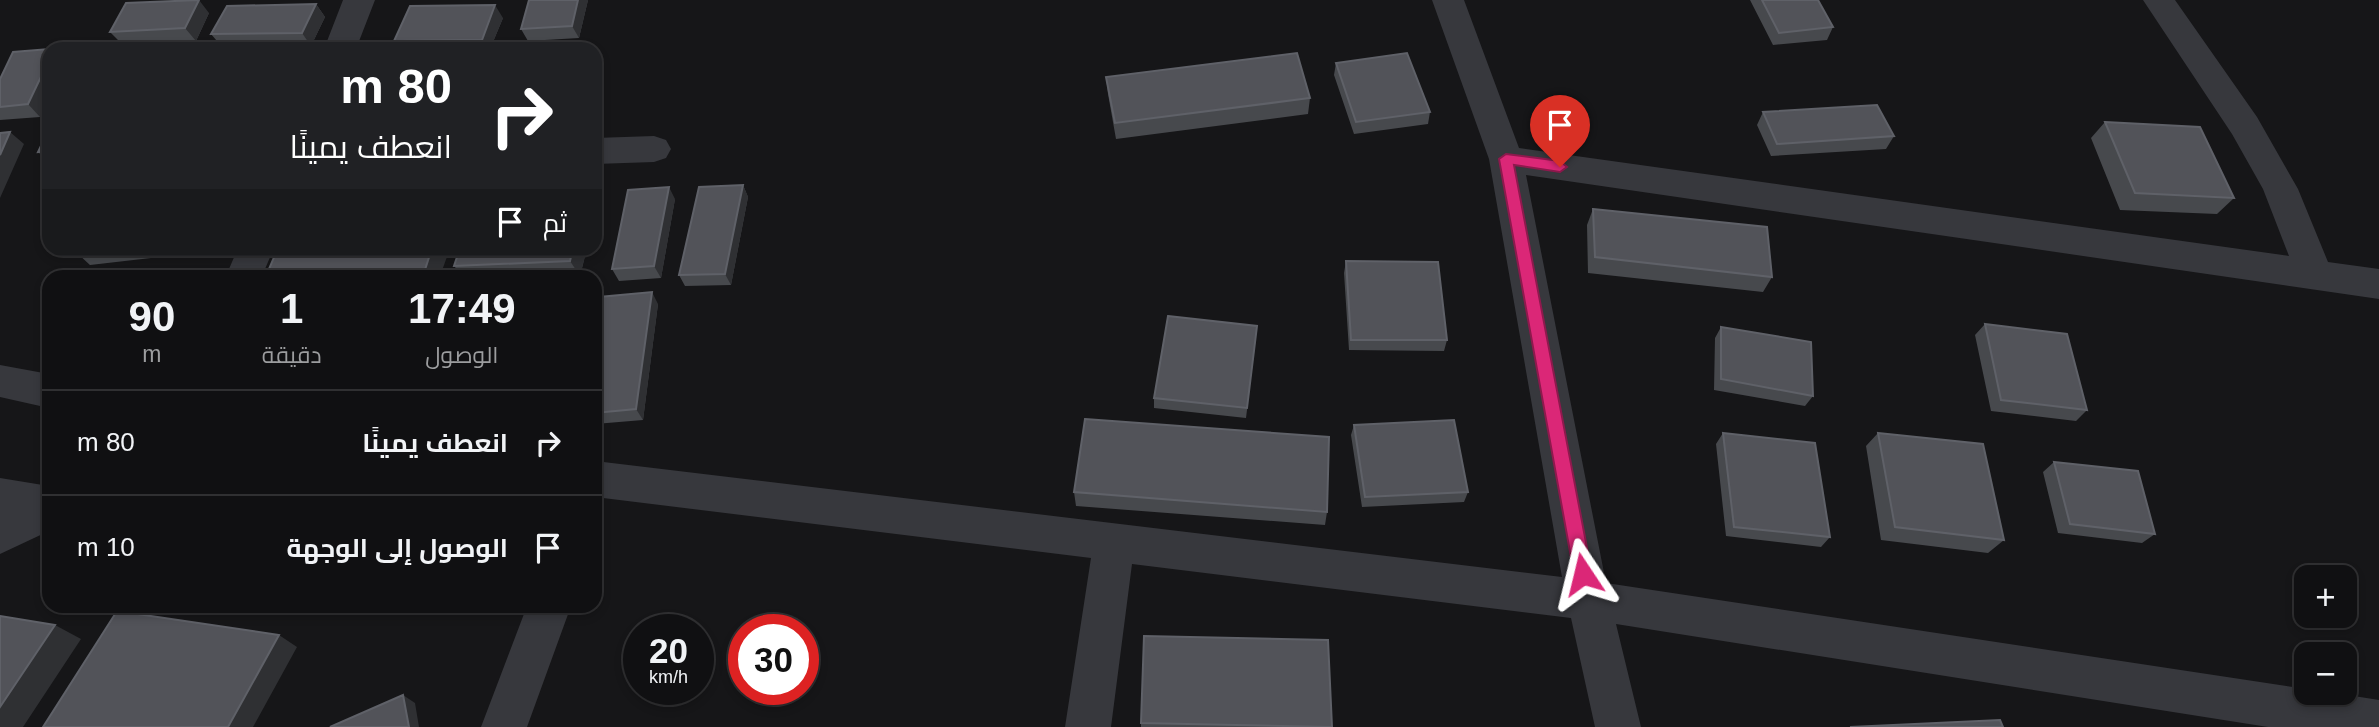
<!DOCTYPE html>
<html lang="ar">
<head>
<meta charset="utf-8">
<style>
  body { margin:0; font-family:Arial,Cairo,sans-serif; background:#1e1e20; color:#f1f3f6; direction:rtl; height:100vh; display:flex; flex-direction:column; font-size:26px; white-space:nowrap }
  * { box-sizing:border-box; margin:0 }
  p { font-size:23px; color:#9c9d9f }
  .icon { flex:none; width:38px; height:38px; fill:none; stroke:currentColor; stroke-width:2; stroke-linecap:round; stroke-linejoin:round }
  .map { position:relative; flex:1; overflow:hidden; direction:ltr }
  .sheet { position:absolute; left:42px; top:270px; width:560px; height:343px; display:flex; flex-direction:column; background:#101012; border-radius:21px; box-shadow:0 4px 10px #0003,0 0 0 2px #303032; direction:rtl }
  .sheet>* { flex:none }
  .banner { position:absolute; left:42px; top:42px; width:560px; height:214px; border-radius:21px; box-shadow:0 4px 10px #0003,0 0 0 2px #303032; direction:rtl; background:#202124; color:#fff; overflow:hidden }
  .buttons { position:absolute; left:2294px; top:565px; display:grid; gap:14px }
  .buttons a { display:grid; place-items:center; width:63px; height:63px; border-radius:14px; background:#101012; box-shadow:0 4px 10px #0003,0 0 0 2px #303032; font-size:35px }
  .speed { position:absolute; left:623px; top:614px; display:flex; gap:14px; font-size:35px; font-weight:700; text-align:center }
  .speed>* { display:grid; place-content:center; width:91px; height:91px; border-radius:50%; background:#101012; box-shadow:0 4px 10px #0003,0 0 0 2px #303032; line-height:1 }
  .speed small { font-size:18px; font-weight:400 }
  .speed .limit { border:10px solid #d22; background:#fff; color:#111 }
  .pin { position:absolute; display:grid; place-items:center; width:60px; height:60px; color:#fff; margin:-72px -30px; border-radius:50% 50% 50% 0; rotate:-45deg; box-shadow:0 0 7px #0007 }
  .pin .icon { rotate:45deg }
  .me { position:absolute; width:77px; margin:-38px; rotate:350deg; stroke-linejoin:round; filter:drop-shadow(0 0 5px #0008) }
  .turn { display:flex; align-items:center; gap:24px; height:147px; padding:0 35px; font-size:32px }
  .turn .icon { width:91px; height:91px; stroke-width:2.5 }
  .turn b { display:block; font-size:49px; line-height:60px }
  .then { display:flex; align-items:center; height:66px; padding:0 35px; background:#0003; gap:14px; font-size:26px }
  .eta { display:flex; justify-content:space-evenly; align-items:center; height:119px; text-align:center }
  .eta b { font-size:42px; font-weight:800; line-height:49px }
  ul { padding:0; list-style:none }
  li { display:flex; align-items:center; gap:21px; height:105px; padding:0 35px; border-top:2px solid #303032 }
  li div { flex:1 }
  li b { display:block; font-size:26px }
  li em { font-style:normal }
  .map>svg:first-child { display:block }
</style>
</head>
<body>
<div class="map">
<svg width="2379" height="727" viewBox="0 0 2379 727">
  <rect width="100%" height="100%" fill="#161618"/>
  <g fill="none" stroke-linecap="round" stroke-linejoin="round">
    <!-- minor -->
    <path fill="#37383d" fill-rule="evenodd" d="M343,0h32l-19,49h-32z
      M1432,0h32l55,148 770,108 -26,-67 -31,-55 -89,-134h32l82,117 41,72 30,73 51,7v30l-853,-124 80,408 700,106v4h29l44,7v27h-111l-652,-103 25,103h-46l-24,-109 -439,-54 -21,163h-46l26,-169 -496,-61v-36l967,116 -73,-418z
      M654,136l12,4 5,9 -5,9 -12,4 -59,2v-26z
      M238,248h36l-12,28h-36z
      M0,365l49,9v34l-49,-11z
      M0,478l49,8v45l-49,23z
      M527,606h44l-44,121h-46z"/>
  </g>
  <!-- wall -->
  <path fill="#47494d" d="M588,0l-9,38 -51,3 -7,-12z
    M1750,0h68l15,27 -6,13 -54,5z
    M316,4l9,13 -14,29 -89,1 -11,-13z
    M209,13l-13,28h-16l7,8 -67,-7 -10,-10z
    M503,18l-13,31h-90l-6,-8z
    M49,49v50l-9,18 -40,3v-41z
    M1336,63l94,49 -2,12 -74,10 -20,-59z
    M1106,77l204,21 -2,16 -192,25 -8,-45z
    M1763,112l131,24 -8,13 -115,7 -14,-31z
    M2105,122l129,76 -17,16 -97,-4 -29,-72z
    M49,129v33l-11,-10z
    M743,185l5,12 -17,88 -46,1 -6,-11z
    M675,199l-14,79 -42,3 -7,-12z
    M1593,209l179,68 -9,15 -175,-19 -1,-48z
    M79,248h134l-1,3 -122,14 -13,-12z
    M460,248h127l-7,28h-117l-9,-10z
    M1346,261l101,79 -3,11 -95,-1 -5,-77z
    M658,304l-15,116 -48,4v-100z
    M1985,324l102,86 -11,11 -85,-10 -16,-76z
    M1721,327l92,69 -8,10 -91,-16 1,-52z
    M1256,337l-10,81 -92,-10v-10z
    M1354,425l114,67 -4,10 -102,5 -11,-72z
    M1723,433l107,104 -9,10 -95,-11 -10,-92z
    M1878,433l126,107 -16,13 -107,-13 -15,-94z
    M2054,462l101,72 -13,9 -84,-10 -15,-61z
    M1074,492l253,20 -2,13 -249,-19z
    M1141,723l191,4h-191z"/>
  <!-- shaded-wall -->
  <path fill="#2f3033" d="M199,0l10,13 -13,28 -11,-13z
    M578,0h10l-9,38 -7,-12z
    M316,4l9,13 -14,29 -9,-13z
    M495,5l8,13 -13,31h-3l-5,-9z
    M180,41l7,8h-11z
    M49,60v39l-9,18 -12,-13z
    M10,132l14,12 -24,54v-43z
    M743,185l5,12 -17,88 -6,-11z
    M669,187l6,12 -14,79 -7,-12z
    M595,196l3,6 -3,12z
    M432,248h11l5,6 -8,22h-17z
    M573,248h14l-7,28 -10,-15z
    M652,292l6,12 -15,116 -7,-11z
    M55,625l26,14 -58,88h-23v-20z
    M279,635l18,12 -44,80h-25z
    M403,695l12,8 4,24h-10z"/>
  <!-- building -->
  <path fill="#525359" stroke="#5f6168" stroke-width="2" d="M199,0l-14,28 -75,4 16,-29z
    M529,0h49l-6,26 -51,3z
    M1762,0h56l15,27 -54,6z
    M316,4l-14,29 -91,1 16,-28z
    M495,5l-13,35 -88,1 16,-35z
    M180,41l-4,8h-70l4,-6z
    M49,49v11l-21,44 -28,3v-28l13,-27z
    M1297,53l13,45 -195,25 -9,-46z
    M1407,53l23,59 -74,10 -20,-59z
    M1877,105l17,31 -117,8 -14,-32z
    M2105,122l95,5 34,71 -99,-5z
    M49,129v22l-11,1z
    M10,132l-10,23v-22z
    M743,185l-18,89 -46,1 20,-88z
    M669,187l-15,79 -42,3 16,-79z
    M1593,209l174,18 5,50 -177,-20z
    M79,248h41l-43,5z
    M278,248h154l-9,28h-157z
    M460,248h113l-3,13 -116,5z
    M1346,261l92,1 9,78h-96z
    M652,292l-16,117 -41,4v-89l4,-27z
    M1168,316l89,10 -10,82 -93,-10z
    M1985,324l82,10 20,76 -86,-10z
    M1721,327l90,15 2,54 -92,-17z
    M1085,419l244,18 -2,75 -253,-20z
    M1454,420l14,72 -103,5 -11,-72z
    M1723,433l92,10 15,94 -96,-10z
    M1878,433l105,11 21,96 -109,-13z
    M2054,462l84,9 17,63 -85,-10z
    M117,611l162,24 -51,92h-185z
    M0,616l55,9 -55,82z
    M1144,636l184,4 4,87 -191,-4z
    M403,695l6,32h-79z
    M2000,720l3,7h-153z"/>
  <!-- route -->
  <path fill="#db2777" stroke="#8e194d" stroke-width="2" d="M1506,154l54,7 7,6 -7,5 -46,-7 78,409 -3,6 -6,2 -6,-2 -3,-6 -75,-415z"/>
</svg>
<div class="buttons">
<a>+</a>
<a>−</a>
</div>
<div class="speed"><div>20<small>km/h</small></div><div class="limit">30</div></div>
<div class="pin" style="left:1560px;top:167px;background:#d93025"><svg class="icon" aria-label="arrive" viewBox="0 0 24 24"><path d="M6 21V4h12l-3 4 3 4H6"/></svg></div>
<svg class="me" style="left:1583px;top:574px" viewBox="-20 -20 40 40"><path d="M0-17L14 15 0 8-14 15z" fill="#db2777" stroke="#fff" stroke-width="4"/></svg>
<div class="banner">
<div class="turn"><svg class="icon" aria-label="right" viewBox="0 0 24 24"><path d="M7 20v-9h11M14 6l5 5-5 5"/></svg><div><b>80 m</b>انعطف يمينًا</div></div>
<div class="then">ثم<svg class="icon" aria-label="arrive" viewBox="0 0 24 24"><path d="M6 21V4h12l-3 4 3 4H6"/></svg></div>
</div>
<section class="sheet">
<div class="eta">
<div><b>17:49</b><p>الوصول</p></div>
<div><b>1</b><p>دقيقة</p></div>
<div><b>90</b><p>m</p></div>
</div>
<ul>
<li><svg class="icon" aria-label="right" viewBox="0 0 24 24"><path d="M7 20v-9h11M14 6l5 5-5 5"/></svg><div><b>انعطف يمينًا</b></div><em>80 m</em></li>
<li><svg class="icon" aria-label="arrive" viewBox="0 0 24 24"><path d="M6 21V4h12l-3 4 3 4H6"/></svg><div><b>الوصول إلى الوجهة</b></div><em>10 m</em></li>
</ul>
</section>
</div>
</body>
</html>
